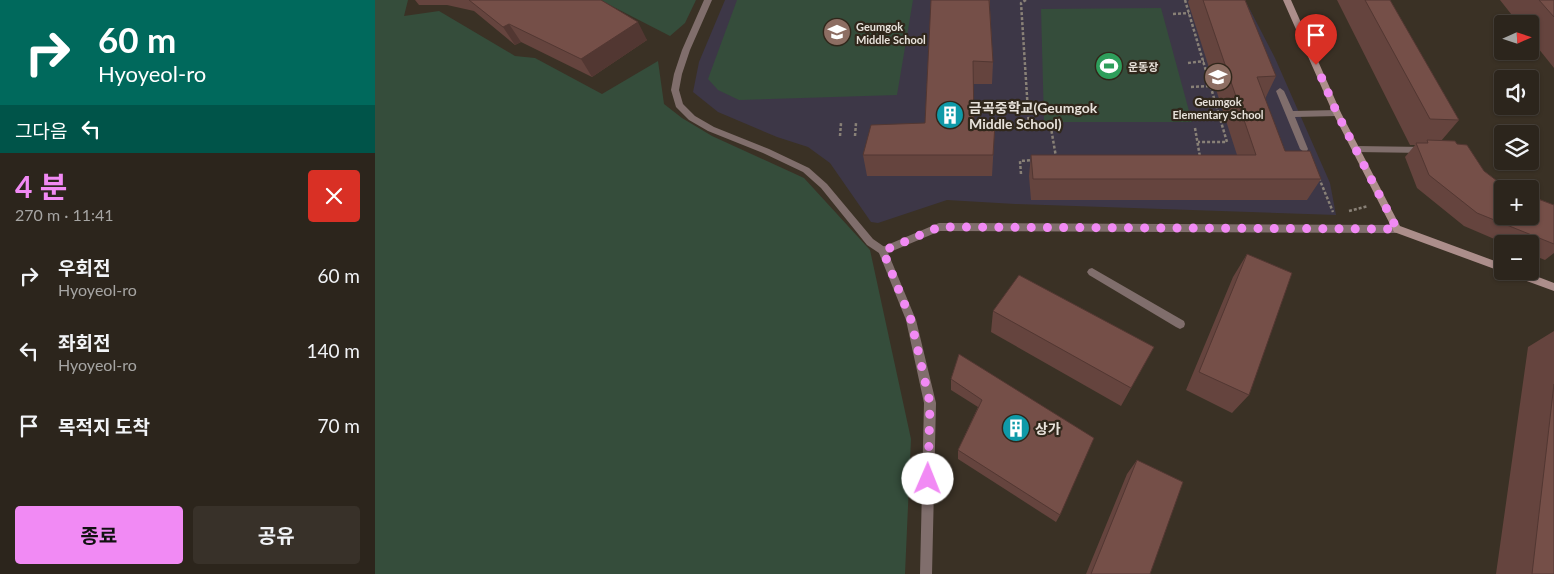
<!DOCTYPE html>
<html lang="ko">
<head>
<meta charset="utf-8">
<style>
  body { margin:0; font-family:Lato,"Noto Sans KR",sans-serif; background:#383129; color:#f1f3f6; height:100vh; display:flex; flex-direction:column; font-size:19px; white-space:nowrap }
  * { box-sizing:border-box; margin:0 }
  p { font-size:16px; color:#a6a5a3 }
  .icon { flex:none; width:28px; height:28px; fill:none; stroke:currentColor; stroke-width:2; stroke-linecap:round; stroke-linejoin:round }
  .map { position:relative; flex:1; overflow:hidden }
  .side { display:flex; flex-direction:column; background:#2c251c; width:375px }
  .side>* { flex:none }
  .banner { background:#00695c; color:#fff; overflow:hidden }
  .needle { width:32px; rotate:87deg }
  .fabs { position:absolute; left:1119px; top:15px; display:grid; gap:10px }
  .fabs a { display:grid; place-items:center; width:45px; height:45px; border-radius:5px; background:#2c251c; box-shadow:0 1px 4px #0004,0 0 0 1px #48423b; font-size:25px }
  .pin { position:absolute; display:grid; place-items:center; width:42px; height:42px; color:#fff; margin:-51px -21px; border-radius:50% 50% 50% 0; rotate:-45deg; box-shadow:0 0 5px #0007 }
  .pin .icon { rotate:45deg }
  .me { position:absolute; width:55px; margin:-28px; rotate:1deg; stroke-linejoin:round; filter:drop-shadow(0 0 4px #0008) }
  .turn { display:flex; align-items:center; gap:18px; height:105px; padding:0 15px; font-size:22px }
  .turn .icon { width:65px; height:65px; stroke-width:2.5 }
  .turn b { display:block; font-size:35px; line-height:42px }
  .then { display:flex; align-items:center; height:48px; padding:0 15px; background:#0003; gap:10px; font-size:19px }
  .round { display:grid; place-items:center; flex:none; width:52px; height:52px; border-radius:5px; background:#383129 }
  .overview { display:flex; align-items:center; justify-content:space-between; height:85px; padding:0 15px }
  h1 { font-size:30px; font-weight:700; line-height:38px; color:#f18af4 }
  .primary-button { display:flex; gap:10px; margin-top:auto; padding:10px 15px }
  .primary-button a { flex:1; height:58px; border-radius:5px; background:#f18af4; color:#111; font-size:20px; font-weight:700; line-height:58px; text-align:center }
  .primary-button a+a { background:#383129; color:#f1f3f6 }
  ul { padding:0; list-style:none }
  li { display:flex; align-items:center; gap:15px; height:75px; padding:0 15px }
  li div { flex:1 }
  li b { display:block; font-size:19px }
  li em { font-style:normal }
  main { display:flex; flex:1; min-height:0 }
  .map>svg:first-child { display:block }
</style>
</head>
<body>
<main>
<section class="side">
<div class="banner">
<div class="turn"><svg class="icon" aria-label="right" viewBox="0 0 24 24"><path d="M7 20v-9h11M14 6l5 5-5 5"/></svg><div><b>60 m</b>Hyoyeol-ro</div></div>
<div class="then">그다음<svg class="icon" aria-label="left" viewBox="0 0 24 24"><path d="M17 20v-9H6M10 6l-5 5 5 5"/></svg></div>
</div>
<div class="overview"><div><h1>4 분</h1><p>270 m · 11:41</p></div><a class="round" style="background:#d93025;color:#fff"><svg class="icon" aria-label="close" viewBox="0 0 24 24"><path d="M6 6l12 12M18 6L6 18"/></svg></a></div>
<ul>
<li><svg class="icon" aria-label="right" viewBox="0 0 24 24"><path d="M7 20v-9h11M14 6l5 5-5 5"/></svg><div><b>우회전</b><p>Hyoyeol-ro</p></div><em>60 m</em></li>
<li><svg class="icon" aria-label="left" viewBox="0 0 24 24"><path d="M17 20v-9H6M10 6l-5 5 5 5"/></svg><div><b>좌회전</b><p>Hyoyeol-ro</p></div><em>140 m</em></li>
<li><svg class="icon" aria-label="arrive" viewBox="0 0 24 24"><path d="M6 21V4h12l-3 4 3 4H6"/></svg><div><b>목적지 도착</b></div><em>70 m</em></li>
</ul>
<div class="primary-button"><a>종료</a><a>공유</a></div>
</section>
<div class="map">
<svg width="1179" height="574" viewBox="0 0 1179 574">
  <rect width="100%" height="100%" fill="#3a3125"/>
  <!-- education -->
  <path fill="#3d3747" d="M350,0h520l30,58 55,125 6,32 -321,-11 -68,-4 -69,23 -7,-1 -41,-59 -22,-16 -31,-10 -59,-25 -25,-20 6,-30z"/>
  <!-- green -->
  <path fill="#354d3b" d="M0,0h33l-4,16 35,-5 76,45 20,2 67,36 56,-33 6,43 18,14 30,18 92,42 66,72 41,189 -6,135h-530z
    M225,0h96l-11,23 -15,13z
    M362,0h176l-16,95 -158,5 -21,-10 -10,-11z
    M786,8l31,114h-148l-3,-113z"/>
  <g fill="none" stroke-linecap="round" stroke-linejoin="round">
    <!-- path -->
    <path stroke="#898177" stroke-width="2.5" stroke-dasharray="3 2" stroke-linecap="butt" d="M651,0l-5,3 8,124 22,1 5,29
      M810,0l42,142h-29
      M798,14l16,-1
      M813,63l16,-2
      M816,87l20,-1
      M820,128l5,29
      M465,136l1,-13
      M480,136l1,-13
      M646,174l-1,-13 14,-1
      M944,178l14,34
      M974,211l19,-5"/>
    <!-- service -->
    <path fill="#806e6c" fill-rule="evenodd" d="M905,88l4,3 9,20 44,-1 4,3 -4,3 -42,1 13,32 -1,2 -3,1 -4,-3 -24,-58z
      M981,146l69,1 4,3 -4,3 -69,-1 -4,-3z
      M717,268l92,53 1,3 -1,3 -4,2 -4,-2 -87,-52 -2,-3 2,-3z"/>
    <!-- minor -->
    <path fill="#806e6c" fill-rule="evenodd" d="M329,0h8l-22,50 -8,24 -3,16 4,14 12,12 19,11 55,22 40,19 18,16 46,55 13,9 30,72 20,83 -4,171h-12l4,-171 -18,-83 -27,-67 -12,-8 -46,-57 -18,-16 -40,-19 -55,-22 -19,-11 -13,-13 -5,-17 3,-16 8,-24z"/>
    <!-- tertiary -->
    <path fill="#806e6c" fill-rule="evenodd" d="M564,223l458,2 5,4 -5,4 -457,-2 -57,24 -3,-1 -2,-3 2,-3z"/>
    <!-- secondary -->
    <path fill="#ac8e8b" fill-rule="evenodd" d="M908,0h8l50,113 59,113 103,38v7h2h-5l-106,-39 -61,-119z
      M1131,271h17l31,12v8l-46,-17z"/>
  </g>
  <!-- wall -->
  <path fill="#65443e" d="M40,0h186l46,40 -55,37 -71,-35 -6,3 -41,-34 -27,-6h-28z
    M556,0h59v9l3,53 -1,22h-19l1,40h21l-3,52h-125l-4,-21 62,-32z
    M814,0h56l31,76 -11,23 20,52 36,28 -14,21h-276l-2,-24 2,-21h206l-49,-153z
    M962,0h53l69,120 -18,21 16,3 27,27 17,13 53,21v48l-9,7 -15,-6v-10h-24l-42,-18 -47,-38 -12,-31 10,-12h-5z
    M1125,0h54v68l-24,-30v-14h-11z
    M872,254l2,141 -17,18 -46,-23 47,-113z
    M618,311l161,36 -33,59 -130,-74z
    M1179,331v243h-58l32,-227z
    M584,354l101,161 -4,7 -98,-63v-9l20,-43 -27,-17v-11z
    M762,460l13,114h-64l41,-100z"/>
  <!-- shaded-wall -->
  <path fill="#523732" d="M263,22l9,18 -55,37 -11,-18z
    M134,24l12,18 -6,3 -12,-18z"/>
  <!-- building -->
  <path fill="#754f48" stroke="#523732" d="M94,0h132l37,22 -57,37 -72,-35 -6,3z
    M556,0h58l4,62 -20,-1 1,63h21l-2,31h-130l8,-30 54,-2z
    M828,0h42l31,76 -19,1 28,74h25l11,28h-288l-2,-24h225z
    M990,0h25l69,120 -29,-1z
    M1164,0h15v17z
    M1052,140l28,1 2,3 10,1 17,26 17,13 12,5h-10v27h27v-20l24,9v39l-77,-31 -48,-38 -13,-32h12z
    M872,254l45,19 -43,122 -50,-23z
    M644,275l135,72 -23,41 -138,-77z
    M584,354l135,84 -34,77 -102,-65 24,-50 -31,-21z
    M1179,384v190h-22z
    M762,460l46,22 -33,92h-59z"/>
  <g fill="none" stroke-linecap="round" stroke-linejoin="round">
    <!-- route -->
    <path stroke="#f18af4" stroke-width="9" stroke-dasharray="0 16.2" d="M553,479l2,-76 -19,-83 -28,-69 56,-24 458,2 -60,-116 -21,-48"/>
  </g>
  <!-- icons -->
  <defs>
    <g id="school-disc" transform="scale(1.4375)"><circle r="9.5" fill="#8d6e63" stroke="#30271b"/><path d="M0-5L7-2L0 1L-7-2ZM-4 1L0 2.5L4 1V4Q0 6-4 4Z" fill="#fff"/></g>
    <g id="stadium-disc" transform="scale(1.4375)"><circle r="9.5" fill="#2e9e5b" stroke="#30271b"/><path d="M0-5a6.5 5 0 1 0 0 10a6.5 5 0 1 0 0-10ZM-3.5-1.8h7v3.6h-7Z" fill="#fff"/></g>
    <g id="building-disc" transform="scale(1.4375)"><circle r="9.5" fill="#0f9aa8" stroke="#30271b"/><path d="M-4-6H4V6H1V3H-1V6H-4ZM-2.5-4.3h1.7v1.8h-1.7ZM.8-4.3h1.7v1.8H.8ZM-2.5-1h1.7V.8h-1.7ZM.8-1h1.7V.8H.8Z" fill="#fff"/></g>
  </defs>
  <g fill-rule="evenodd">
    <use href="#school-disc" x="462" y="32"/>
    <use href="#stadium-disc" x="734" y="66"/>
    <use href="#school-disc" x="843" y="77"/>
    <use href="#building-disc" x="575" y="115"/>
    <use href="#building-disc" x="641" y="428"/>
  </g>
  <g text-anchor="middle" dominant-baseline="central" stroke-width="4.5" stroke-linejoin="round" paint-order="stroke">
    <!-- far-poi labels -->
    <g font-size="11" font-weight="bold" fill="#e7e1da" stroke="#30271b" text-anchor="start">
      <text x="481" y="26">Geumgok<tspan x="481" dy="13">Middle School</tspan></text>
      <text x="753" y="66">운동장</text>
      <text x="843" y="101" text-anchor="middle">Geumgok<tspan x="843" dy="13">Elementary School</tspan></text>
    </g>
    <!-- poi labels -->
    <g font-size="14" font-weight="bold" fill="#e7e1da" stroke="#30271b" text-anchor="start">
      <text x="594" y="107">금곡중학교(Geumgok<tspan x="594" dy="16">Middle School)</tspan></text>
      <text x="660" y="428">상가</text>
    </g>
  </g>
</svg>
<div class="fabs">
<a><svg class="needle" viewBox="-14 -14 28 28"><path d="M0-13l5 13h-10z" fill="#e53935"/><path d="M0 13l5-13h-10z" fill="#a6a5a3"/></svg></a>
<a><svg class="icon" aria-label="sound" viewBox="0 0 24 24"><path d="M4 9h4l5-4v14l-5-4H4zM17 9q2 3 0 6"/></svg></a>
<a><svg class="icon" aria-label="layers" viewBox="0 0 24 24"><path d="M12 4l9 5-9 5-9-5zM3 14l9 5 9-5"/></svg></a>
<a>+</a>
<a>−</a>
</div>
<div class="pin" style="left:941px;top:65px;background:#d93025"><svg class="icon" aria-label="arrive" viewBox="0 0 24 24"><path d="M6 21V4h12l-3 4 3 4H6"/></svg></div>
<svg class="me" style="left:553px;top:479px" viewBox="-20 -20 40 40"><circle r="19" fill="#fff"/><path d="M0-13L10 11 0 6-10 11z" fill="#f18af4"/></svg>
</div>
</main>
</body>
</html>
